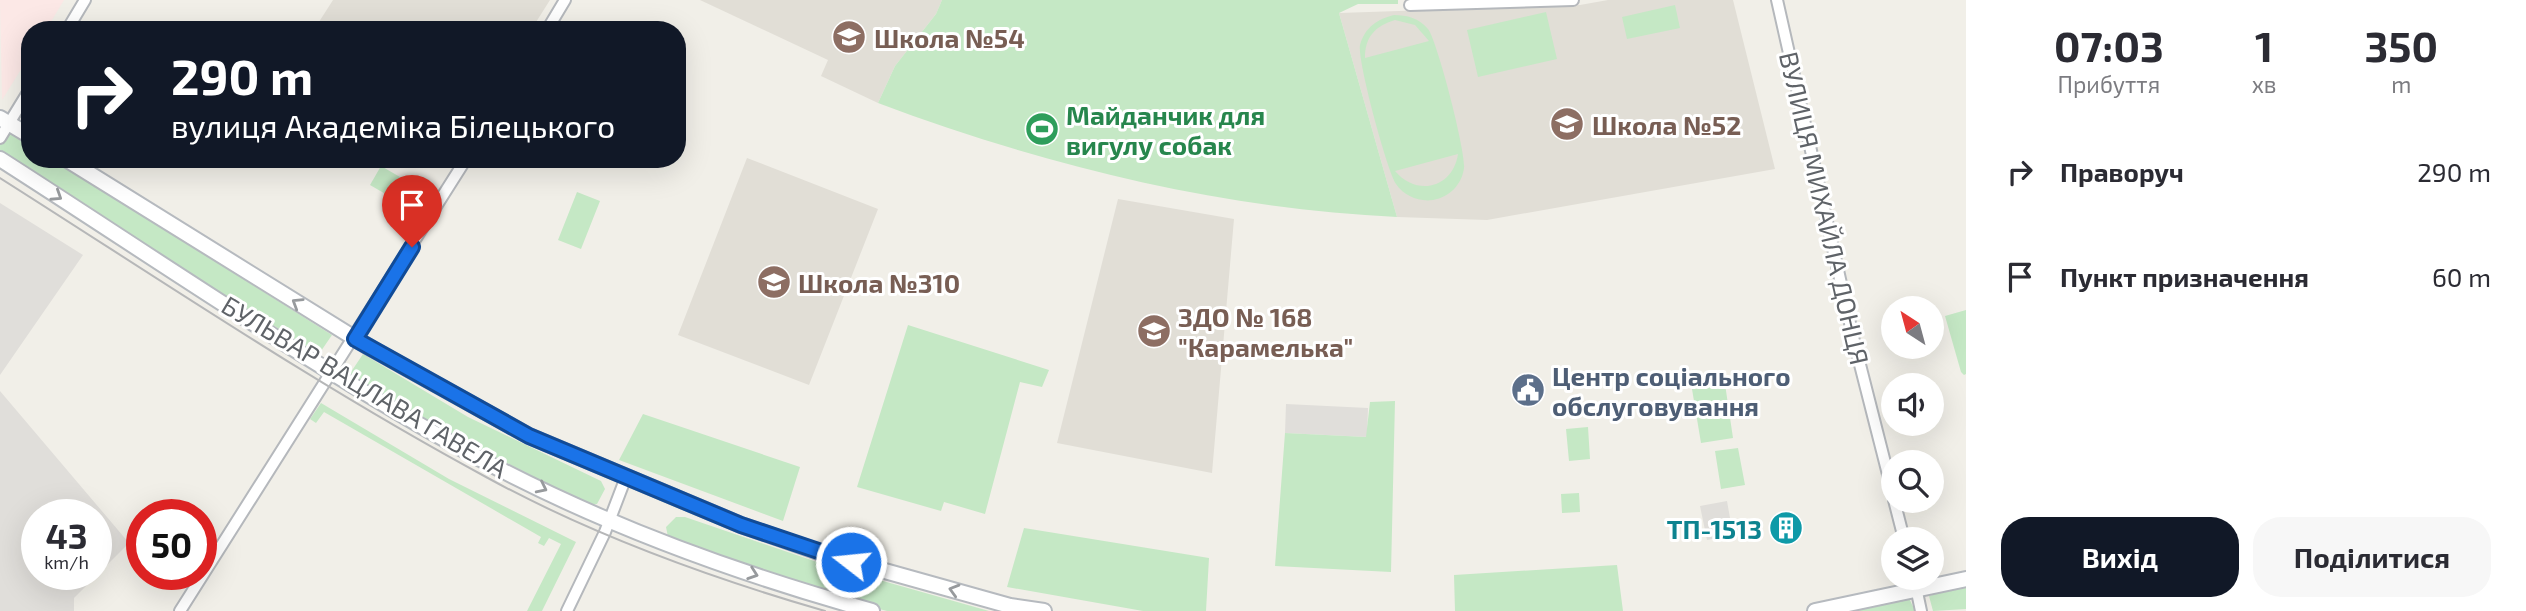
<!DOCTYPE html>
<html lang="uk">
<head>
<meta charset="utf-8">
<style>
  body { margin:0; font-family:"Exo 2",sans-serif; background:#f7f7f7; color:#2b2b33; height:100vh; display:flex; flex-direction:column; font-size:26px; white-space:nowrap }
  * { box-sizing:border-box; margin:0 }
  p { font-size:23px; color:#7c7c81 }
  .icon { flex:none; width:38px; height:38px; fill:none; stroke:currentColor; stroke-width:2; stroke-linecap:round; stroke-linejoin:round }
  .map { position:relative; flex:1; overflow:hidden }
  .details { display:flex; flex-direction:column; background:#fff; width:560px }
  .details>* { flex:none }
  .banner { position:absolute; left:21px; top:21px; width:665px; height:147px; border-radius:28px; box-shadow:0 7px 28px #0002; background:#111827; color:#fff; overflow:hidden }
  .needle { width:46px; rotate:324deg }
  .tools { position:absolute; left:1881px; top:296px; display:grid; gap:14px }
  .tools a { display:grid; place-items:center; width:63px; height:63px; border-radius:50%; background:#fff; box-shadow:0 7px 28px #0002; font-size:35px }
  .speed { position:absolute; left:21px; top:499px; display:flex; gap:14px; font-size:35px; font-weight:700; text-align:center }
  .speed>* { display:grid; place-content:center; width:91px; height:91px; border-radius:50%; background:#fff; box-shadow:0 7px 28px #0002; line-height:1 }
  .speed small { font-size:18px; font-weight:400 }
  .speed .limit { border:10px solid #d22; background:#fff; color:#111 }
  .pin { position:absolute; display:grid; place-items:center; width:60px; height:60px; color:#fff; margin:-72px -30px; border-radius:50% 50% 50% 0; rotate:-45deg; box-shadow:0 0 7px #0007 }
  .pin .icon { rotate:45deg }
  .me { position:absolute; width:77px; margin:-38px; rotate:286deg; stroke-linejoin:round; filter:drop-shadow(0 0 5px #0008) }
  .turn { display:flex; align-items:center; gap:24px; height:147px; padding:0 35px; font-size:32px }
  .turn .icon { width:91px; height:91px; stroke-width:2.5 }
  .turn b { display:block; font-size:49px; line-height:60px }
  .eta { display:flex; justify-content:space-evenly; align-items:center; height:119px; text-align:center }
  .eta b { font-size:42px; font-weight:700; line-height:49px }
  .cta { display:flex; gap:14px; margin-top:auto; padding:14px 35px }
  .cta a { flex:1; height:80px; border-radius:28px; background:#111827; color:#fff; font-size:28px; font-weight:700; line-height:80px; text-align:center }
  .cta a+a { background:#f7f7f7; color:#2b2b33 }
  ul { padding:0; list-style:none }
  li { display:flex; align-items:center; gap:21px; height:105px; padding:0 35px }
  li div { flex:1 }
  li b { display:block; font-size:26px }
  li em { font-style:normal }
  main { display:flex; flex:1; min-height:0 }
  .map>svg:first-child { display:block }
</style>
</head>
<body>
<main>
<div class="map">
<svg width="1966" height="611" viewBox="0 0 1966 611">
  <rect width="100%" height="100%" fill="#f1efe8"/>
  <!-- industrial -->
  <path fill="#e0deda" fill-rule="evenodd" d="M0,203l83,52 -83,120z
    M0,391l129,152 -55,55v13h-74zM96,514v60h-59v-60z
    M1286,404l82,4 -1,29 -82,-4z
    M1727,501l6,34 -26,5 -7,-34z"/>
  <!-- education -->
  <path fill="#e1ded6" d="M333,0h217l-19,30h-207l-7,-5z
    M700,0h242l-6,14 -41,52 -17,37 -57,-27 7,-16z
    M1608,0h125l42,169 -288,51 -90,-3 -58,-204 241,-8z
    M747,158l131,51 -69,176 -131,-50z
    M1118,199l116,20 -22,254 -155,-30z"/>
  <!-- medical -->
  <path fill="#fce8e6" d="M0,0h64l-18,30h-16v25l-28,45z"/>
  <!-- green -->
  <path fill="#c5e8c5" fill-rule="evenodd" d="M942,0h456v4h-40l-19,9 58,204c-177,-8 -354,-52 -519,-114l17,-37 41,-52z
    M1675,5l5,23 -53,11 -5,-22z
    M1546,12l11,47 -79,18 -11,-47z
    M1394,15c13,0 25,3 34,14 9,11 38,123 36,139 -2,16 -14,29 -31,32 -14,2 -29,-4 -37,-16 -9,-14 -39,-124 -36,-139 5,-18 18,-26 34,-30zM1395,20l20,5 14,16 -64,17c0,-21 10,-32 30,-38zM1458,154c-5,34 -41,43 -63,17z
    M0,126l30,19v14h23l279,176 -13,19 -319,-200z
    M381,166l19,11 -11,19 -19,-11z
    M577,192l23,9 -19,48 -23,-9z
    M1966,310v64l-2,1 -3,-3 -16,-56z
    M908,325l141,45 -7,17 -22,-5 -35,132 -41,-12 -3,9 -84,-24z
    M363,354l105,63 133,64 4,8 -8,15 -8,1 -129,-66 -111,-64z
    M1725,384l8,54 -32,5 -9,-54z
    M1395,401l-4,171 -116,-6 10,-133 81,4 4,-35z
    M321,403l128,76 127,63 -34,69h-15l34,-67 -12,-6 -5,8 -6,-3 3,-6 -217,-125 -8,11 -6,-4z
    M643,414l157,53 -17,54 -164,-61z
    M1588,427l2,32 -21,2 -3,-32z
    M1738,448l7,37 -24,4 -6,-38z
    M1579,493l1,19 -18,1 -1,-19z
    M676,517h9l138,47 166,47h-102l-70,-18 -149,-56 -2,-10z
    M1024,528l185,30 -3,53h-63l-136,-24z
    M1617,565l6,46h-168l-1,-36z
    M1966,585v24l-33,2 -4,-15z
    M1909,598l6,13h-70z"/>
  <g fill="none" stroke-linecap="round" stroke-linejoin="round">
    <!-- street casing -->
    <g stroke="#b5b8bc" stroke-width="14">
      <path id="street" d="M1777,0l77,341 40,157
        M1410,5l163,-5
        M67,30l18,-30
        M547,30l18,-30
        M0,138l30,-49
        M1894,500l10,39
        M1914,578l7,33
        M180,611l286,-452
        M567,611l38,-79 21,-55"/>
    </g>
    <!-- secondary casing -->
    <g stroke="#b6babf" stroke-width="18">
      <path id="secondary" d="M0,118l30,18
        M0,159c150,96 298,198 453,285 131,74 275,127 419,167
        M66,159l306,190 157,87 212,89 83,29 186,52 34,5
        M1815,611l151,-32"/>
    </g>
    <!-- street -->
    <use href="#street" stroke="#fff" stroke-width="10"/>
    <!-- secondary -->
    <use href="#secondary" stroke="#fff" stroke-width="14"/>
    <!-- tram -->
    <path stroke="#b6b7b8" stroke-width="2" d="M0,178c161,102 319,209 486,299 104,57 225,101 339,134"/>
  </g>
  <!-- one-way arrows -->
  <defs><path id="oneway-chevron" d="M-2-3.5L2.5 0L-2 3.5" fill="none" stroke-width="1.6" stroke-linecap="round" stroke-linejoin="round" transform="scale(1.75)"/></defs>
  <g stroke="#979a9d">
    <use href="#oneway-chevron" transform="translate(57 196) rotate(33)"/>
    <use href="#oneway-chevron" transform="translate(297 303) rotate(-148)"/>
    <use href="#oneway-chevron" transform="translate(542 488) rotate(26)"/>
    <use href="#oneway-chevron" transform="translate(753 574) rotate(19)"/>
    <use href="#oneway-chevron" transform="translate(954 590) rotate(-164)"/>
  </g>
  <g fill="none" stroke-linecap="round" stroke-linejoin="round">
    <!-- route casing -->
    <g stroke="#114b97" stroke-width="18">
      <path id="route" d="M412,247l-57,92 174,97 212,89 110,37"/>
    </g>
    <!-- route -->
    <use href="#route" stroke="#1a73e8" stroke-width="12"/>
  </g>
  <!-- icons -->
  <defs>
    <g id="school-disc" transform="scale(1.75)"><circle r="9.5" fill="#8d6e63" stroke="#fff"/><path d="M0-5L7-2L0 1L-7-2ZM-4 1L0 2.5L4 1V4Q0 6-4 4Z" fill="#fff"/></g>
    <g id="stadium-disc" transform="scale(1.75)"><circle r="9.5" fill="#2e9e5b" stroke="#fff"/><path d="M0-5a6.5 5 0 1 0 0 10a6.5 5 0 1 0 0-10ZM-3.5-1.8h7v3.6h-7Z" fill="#fff"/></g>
    <g id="civic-disc" transform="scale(1.75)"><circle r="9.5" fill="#5c6f8a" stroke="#fff"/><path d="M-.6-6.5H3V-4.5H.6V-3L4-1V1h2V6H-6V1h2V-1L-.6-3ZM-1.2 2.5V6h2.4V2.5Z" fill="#fff"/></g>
    <g id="building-disc" transform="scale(1.75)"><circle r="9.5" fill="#0f9aa8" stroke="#fff"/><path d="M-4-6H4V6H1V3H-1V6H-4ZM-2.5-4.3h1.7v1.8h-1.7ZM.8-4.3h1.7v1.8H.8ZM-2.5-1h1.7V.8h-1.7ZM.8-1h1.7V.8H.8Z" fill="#fff"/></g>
  </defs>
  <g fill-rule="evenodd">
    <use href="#school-disc" x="849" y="37"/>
    <use href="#school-disc" x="1567" y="124"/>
    <use href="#stadium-disc" x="1042" y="129"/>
    <use href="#school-disc" x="774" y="282"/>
    <use href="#school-disc" x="1154" y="331"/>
    <use href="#civic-disc" x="1528" y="390"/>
    <use href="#building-disc" x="1786" y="528"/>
  </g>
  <g text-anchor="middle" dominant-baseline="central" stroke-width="6" stroke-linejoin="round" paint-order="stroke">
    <!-- education labels -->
    <g font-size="26" font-weight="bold" fill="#785e54" stroke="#fff" text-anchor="start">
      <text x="874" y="37">Школа №54</text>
      <text x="1592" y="124">Школа №52</text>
      <text x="798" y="282">Школа №310</text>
      <text x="1178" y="316">ЗДО № 168<tspan x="1178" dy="30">"Карамелька"</tspan></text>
    </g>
    <!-- leisure labels -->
    <g font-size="26" font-weight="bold" fill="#27864d" stroke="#fff" text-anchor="start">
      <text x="1066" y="114">Майданчик для<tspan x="1066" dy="30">вигулу собак</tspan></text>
    </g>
    <!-- street labels -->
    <g font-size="26" fill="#5f6368" stroke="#fff">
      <text transform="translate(1825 208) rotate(77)">ВУЛИЦЯ МИХАЙЛА ДОНЦЯ</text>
      <text transform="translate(365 386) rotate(31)">БУЛЬВАР ВАЦЛАВА ГАВЕЛА</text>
    </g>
    <!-- service labels -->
    <g font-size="26" font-weight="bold" fill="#4e5e75" stroke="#fff" text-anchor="start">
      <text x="1552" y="375">Центр соціального<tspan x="1552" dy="30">обслуговування</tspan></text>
    </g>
    <!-- culture labels -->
    <g font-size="26" font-weight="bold" fill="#0d838f" stroke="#fff" text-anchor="end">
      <text x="1762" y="528">ТП-1513</text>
    </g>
  </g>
</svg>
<div class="tools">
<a><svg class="needle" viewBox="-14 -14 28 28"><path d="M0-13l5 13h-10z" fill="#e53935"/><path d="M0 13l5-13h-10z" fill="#7c7c81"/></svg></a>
<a><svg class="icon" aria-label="sound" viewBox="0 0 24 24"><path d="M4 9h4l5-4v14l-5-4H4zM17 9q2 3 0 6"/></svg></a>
<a><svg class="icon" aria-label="search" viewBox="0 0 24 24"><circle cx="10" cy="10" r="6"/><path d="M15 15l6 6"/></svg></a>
<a><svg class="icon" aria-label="layers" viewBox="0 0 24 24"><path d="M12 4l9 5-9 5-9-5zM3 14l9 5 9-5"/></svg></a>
</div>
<div class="speed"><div>43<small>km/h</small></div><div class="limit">50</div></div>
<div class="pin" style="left:412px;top:247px;background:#d93025"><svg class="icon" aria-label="arrive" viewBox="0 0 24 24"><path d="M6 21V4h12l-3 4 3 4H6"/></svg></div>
<svg class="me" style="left:851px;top:562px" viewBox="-20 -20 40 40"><circle r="17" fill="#1a73e8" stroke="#fff" stroke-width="3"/><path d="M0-11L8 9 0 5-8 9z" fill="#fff"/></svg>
<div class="banner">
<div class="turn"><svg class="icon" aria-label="right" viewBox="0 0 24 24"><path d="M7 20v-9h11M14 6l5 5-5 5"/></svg><div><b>290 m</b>вулиця Академіка Білецького</div></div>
</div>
</div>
<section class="details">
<div class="eta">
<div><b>07:03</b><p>Прибуття</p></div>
<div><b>1</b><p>хв</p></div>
<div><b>350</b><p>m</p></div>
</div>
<ul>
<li><svg class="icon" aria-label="right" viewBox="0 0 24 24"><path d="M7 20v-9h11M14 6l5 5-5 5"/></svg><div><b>Праворуч</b></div><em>290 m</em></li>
<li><svg class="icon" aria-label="arrive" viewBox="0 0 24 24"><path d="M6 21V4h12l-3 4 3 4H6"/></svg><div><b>Пункт призначення</b></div><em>60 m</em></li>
</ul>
<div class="cta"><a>Вихід</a><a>Поділитися</a></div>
</section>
</main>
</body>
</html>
